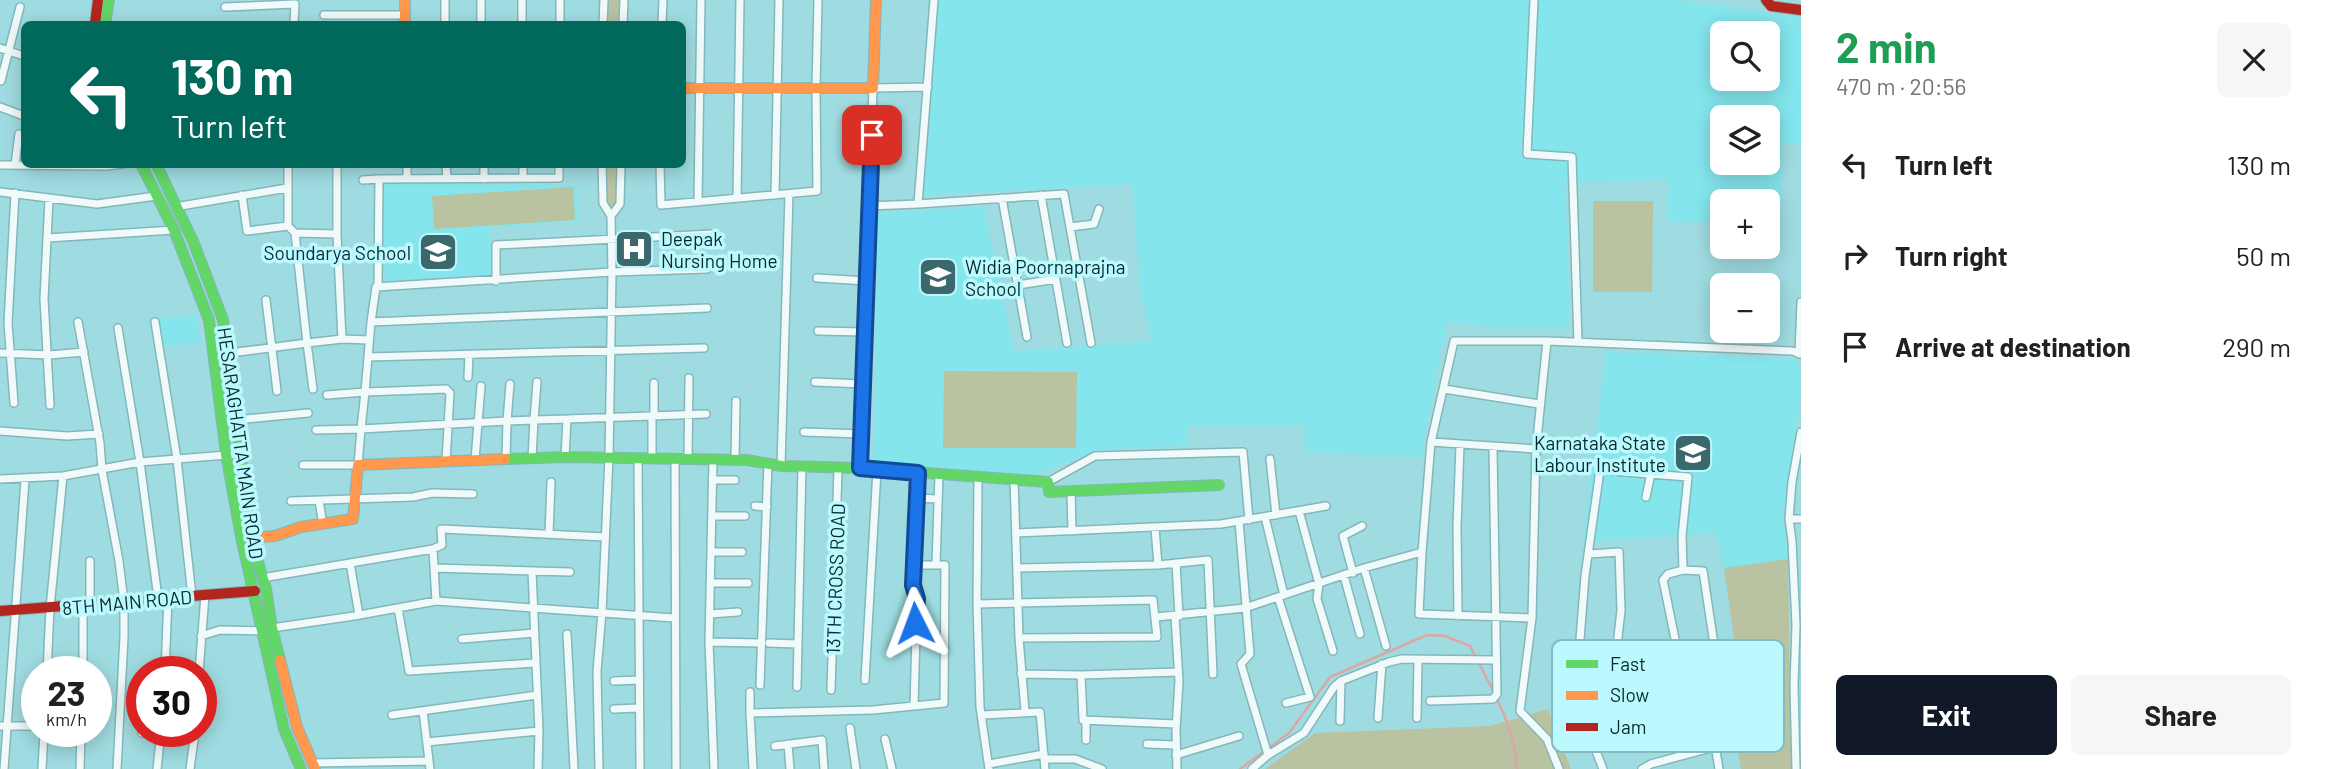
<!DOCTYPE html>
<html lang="en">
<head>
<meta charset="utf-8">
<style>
  body { margin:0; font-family:Barlow,sans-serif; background:#f6f6f6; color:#202124; height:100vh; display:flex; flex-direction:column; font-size:26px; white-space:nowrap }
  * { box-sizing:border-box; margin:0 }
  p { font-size:23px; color:#757577 }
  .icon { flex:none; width:38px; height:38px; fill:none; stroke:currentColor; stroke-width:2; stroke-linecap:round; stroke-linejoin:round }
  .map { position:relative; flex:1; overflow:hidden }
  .drawer { display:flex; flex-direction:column; background:#fff; width:525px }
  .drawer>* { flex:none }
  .top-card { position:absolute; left:21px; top:21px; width:665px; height:147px; border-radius:10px; box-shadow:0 4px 18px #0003; background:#00695c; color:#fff; overflow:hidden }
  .buttons { position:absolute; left:1710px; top:21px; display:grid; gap:14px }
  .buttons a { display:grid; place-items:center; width:70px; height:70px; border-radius:10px; background:#fff; box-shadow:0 4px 18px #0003; font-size:35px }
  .speed { position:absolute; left:21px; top:656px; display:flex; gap:14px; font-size:35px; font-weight:700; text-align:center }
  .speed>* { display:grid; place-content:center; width:91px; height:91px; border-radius:50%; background:#fff; box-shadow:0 4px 18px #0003; line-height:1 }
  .speed small { font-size:18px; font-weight:400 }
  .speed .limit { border:10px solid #d22; background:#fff; color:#111 }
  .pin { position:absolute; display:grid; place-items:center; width:60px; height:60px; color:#fff; margin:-30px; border-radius:14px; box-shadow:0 4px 10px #0006 }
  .me { position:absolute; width:77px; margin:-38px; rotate:357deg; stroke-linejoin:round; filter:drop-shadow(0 0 5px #0008) }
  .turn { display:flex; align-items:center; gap:24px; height:147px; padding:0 35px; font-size:32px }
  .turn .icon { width:91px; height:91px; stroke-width:2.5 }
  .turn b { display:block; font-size:49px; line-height:60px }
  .round { display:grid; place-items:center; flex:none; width:74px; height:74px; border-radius:10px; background:#f6f6f6 }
  .overview { display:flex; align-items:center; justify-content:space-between; height:119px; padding:0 35px }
  h1 { font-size:42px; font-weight:700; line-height:52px; color:#1e9e55 }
  .action { display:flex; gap:14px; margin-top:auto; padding:14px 35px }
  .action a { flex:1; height:80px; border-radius:10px; background:#111827; color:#fff; font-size:28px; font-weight:700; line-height:80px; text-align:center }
  .action a+a { background:#f6f6f6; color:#202124 }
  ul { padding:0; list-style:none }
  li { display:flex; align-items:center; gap:21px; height:91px; padding:0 35px }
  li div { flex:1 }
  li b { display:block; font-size:26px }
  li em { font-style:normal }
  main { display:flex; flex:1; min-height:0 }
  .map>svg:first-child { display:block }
</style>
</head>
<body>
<main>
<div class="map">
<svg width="1801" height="769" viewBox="0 0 1801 769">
  <rect width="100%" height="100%" fill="#9fdce1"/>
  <!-- built -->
  <path fill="#84e5ed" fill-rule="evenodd" d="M938,0h737l126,17v126l-19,1 -2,81 -12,-1v-23h-46v22l-55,-2v-42l-102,4 5,145 -75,-1 -48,-5 -26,135 -116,-5 -1,-27 -117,1 1,19 -91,5 -62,25 -161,-12 4,-250 106,-6 30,144 137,-10 -10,-47 -9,-110 -209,11zM1722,33h46v46h-46zM1722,117h46v46h-46z
    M383,184l194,1v36l-88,7 4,48 -108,6z
    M196,315l5,28 -38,3 -6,-27z
    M1606,352l191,7 4,17v15l-18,123 5,45 -64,9 -8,-36 -133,10z"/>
  <!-- green -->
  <path fill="#b9c2a1" d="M606,0h16v24h-17z
    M605,165h12l-1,36 -5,8 -6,-9z
    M573,187l2,33 -141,9 -2,-33z
    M1593,201h60l-1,91h-59z
    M944,371l133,1 -1,76h-133z
    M1788,559l3,210h-50l-18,-106 14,-3 -13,-92z
    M1548,709l23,60h-306l50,-36 175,-7z"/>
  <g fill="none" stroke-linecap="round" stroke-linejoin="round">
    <!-- stream -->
    <path stroke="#dba7a5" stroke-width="2.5" d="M1240,769l49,-36 41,-56 97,-42 18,1 25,10c19,38 45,79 47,123"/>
    <!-- street casing -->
    <g stroke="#84b6ba" stroke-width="10">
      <path id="street" d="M445,0v24
        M481,0v24
        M1534,0l-7,154 45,3 6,185
        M225,7l70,-3 -1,20
        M324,15h81
        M522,24v-24
        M560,24v-24
        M603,24l1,-24
        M623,24l1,-24
        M662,24l1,-24
        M0,48l24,8
        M1,81l19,-74
        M0,107l24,9
        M288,164v62l7,7 42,1
        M337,164v70l5,105
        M407,164v15
        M446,164l1,15
        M484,164v15
        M523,164v14
        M660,164l1,41 156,-14 -1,-103 2,-88
        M0,165l106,1 17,-2
        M15,165l4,-31
        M363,180l16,-1
        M0,192l97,12 59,-8
        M242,195l5,36 41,-5
        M775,195l4,-195
        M1041,195l26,148
        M737,198l3,-198
        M1002,198l25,139
        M49,199l-5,100 6,106
        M698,202l3,-202
        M918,204l146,-10 27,149
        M869,206l49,-2 16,-204
        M175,207l112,-19
        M611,216l9,-12 1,-40
        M1070,227l24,-3 5,-15
        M47,238l127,-8
        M817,278l50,3
        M496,281v-36l216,-11
        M1018,285l38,-6
        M378,287l1,-108 180,-1v-14
        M266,300l11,91
        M78,322l22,121 2,27 17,91 5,41v35l-7,132
        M155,322l22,137 -37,3 18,136
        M371,322l5,-35 236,-15 95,-3
        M818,331l47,1
        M1547,341l-11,108 -4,169 -12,93 27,28 12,30
        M0,353l49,2 35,-3
        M1799,354l2,-52
        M215,355l92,-12 -12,-110
        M368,357l3,-35 336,-14
        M468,377l1,-22
        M815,382l48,2
        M654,383v33
        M313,389l-6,-46 35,-4 27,1
        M1444,389l95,15
        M327,395l38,-3 3,-35 336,-9
        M14,403l-6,-80 7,-130
        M652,416v41
        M236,420l72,-7
        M316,430l45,-1 4,-37 81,-3 4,4 -4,68
        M0,431l67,5 32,-2
        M804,432l58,2
        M1431,442l105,7
        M565,457l2,-38 139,-5
        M532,458l2,-38 33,-1
        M638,458l2,311
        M675,458l1,311
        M688,458l1,-80
        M506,459l1,-38 27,-1 3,-38
        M713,459l-4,183 5,127
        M1270,459l6,56
        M475,460l6,-74
        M735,460l1,-59
        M303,465h55l3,-36 146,-8 3,-37
        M781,466l8,-272
        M860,468l13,-380 55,-1
        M978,478l-1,126 3,103 9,62
        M0,479l63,-3 77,-14 -22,-134
        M712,480h23
        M1014,480l5,158 6,73
        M1048,482l47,-26 148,-4 6,68
        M1071,491l1,40
        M1646,497l5,-24
        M917,498l21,1
        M291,501l122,-4 19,-4 41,1
        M319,501l4,23
        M755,506l12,1
        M1299,511l20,73 -2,15 16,52
        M712,516h33
        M1265,517l19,78
        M1789,519h12
        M1239,521l11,133 -9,10 27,91
        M1155,528l3,37
        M1016,533l205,-9 105,-18
        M549,534l2,-52
        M433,549l9,-4 -1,-16 164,8
        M711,552h31
        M1589,554l30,-2 2,58 -6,54 -23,10h-5l-8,-22 6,-76 15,-106 88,7 -6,59 1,34 -15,4 -5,6 20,98
        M90,561v44
        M350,563l9,52
        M1176,563l3,53
        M914,565h22
        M434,568l136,4
        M1018,568l140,-3 50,-5 5,114
        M1364,568l22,78
        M1683,570l20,1 15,100
        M532,571l7,160 -1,38
        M1353,573l-10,-37 19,-10
        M1344,576l16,58
        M262,578l171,-29 3,52
        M710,583h38
        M192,596l-15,-137 62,-5
        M1278,597l32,100 -24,6
        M977,604l176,-4 4,37 -138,1
        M83,605v67
        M398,608l11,63 126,-8
        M710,614l28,-2
        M1175,616l4,65 -3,48 1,40
        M1458,616l-1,-89 3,-82
        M1156,617l89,-9 119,-40 58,-16
        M1532,618l-113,-4 3,-62 9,-110 23,-101h93l245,10 9,3
        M272,628l82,-12 82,-15 238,17
        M567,634l7,135
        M201,636l19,-6 42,1
        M462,639l72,-6
        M709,642l52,1
        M769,643l29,1
        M1605,669l10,28
        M47,672l3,-64 13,-132
        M165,672l3,-75
        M199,672l6,-77
        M1021,674l60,1 97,-3
        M1703,674l16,95
        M1081,675l2,45 93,4
        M865,680l12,-210
        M614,681l24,-1
        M760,685l8,-222
        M797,687l5,-221
        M831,690l7,-222
        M1430,701l63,-2 4,-5 -4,-246
        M914,705l3,-106 -4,-14 5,-112
        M614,709l24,-1
        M423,711l7,58
        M750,713v-21
        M392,715l145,-20
        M982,715l58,-3 5,57
        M1378,718l4,-54
        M1417,718l1,-59
        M1340,721l1,-40
        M0,726h37
        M850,728l6,41
        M142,733l52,3
        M885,739l7,30
        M1086,740v-20
        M427,742l112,-11
        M788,744l2,25
        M1147,744l29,1
        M775,746l47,-6 2,29
        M1593,746l60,-23 56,-10
        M1176,755l63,-19
        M1045,759h30l27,10
        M312,763l117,-2
        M989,764l55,-10
        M4,769l21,-289
        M42,769l2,-37
        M80,769l1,-37
        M157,769l4,-37
        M190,769l5,-37
        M599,769l-2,-98 5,-59 7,-155 3,-185 -1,-56 -8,-13 -1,-39
        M753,769l-3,-56 123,-3 71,-7 1,-138h-9l3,-90
        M1252,769l16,-14 36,-22 30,-46 7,-6 48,-19 13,-3 94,1
        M1603,769l-23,-59 64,-23 100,-21
        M1642,769l9,-5 63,-17
        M1796,769l-2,-83 2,-61 -4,-84 -3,-22 3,-37 9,-50"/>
    </g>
    <!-- fast casing -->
    <g stroke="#84b6ba" stroke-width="12">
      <path id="fast" d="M105,24l4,-24
        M141,164l33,66 35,90 17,134 15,83 43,192 17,40
        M156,164l37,77 30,79 28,218 15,51 6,39 8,32
        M505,459l60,-2 182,3 34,6 79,2 188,14 1,10 170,-7"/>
    </g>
    <!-- slow casing -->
    <g stroke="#84b6ba" stroke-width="12">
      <path id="slow" d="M405,0v24
        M682,88h191l3,-88
        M251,538l24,-2 26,-9 52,-8 5,-54 147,-6
        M280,660l17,67 18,42"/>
    </g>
    <!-- jam casing -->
    <g stroke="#84b6ba" stroke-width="12">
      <path id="jam" d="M1766,0l5,6 30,4
        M95,24l3,-24
        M0,611l255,-20"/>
    </g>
    <!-- street -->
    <use href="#street" stroke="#f1fafa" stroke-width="7"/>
    <!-- fast -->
    <use href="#fast" stroke="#63d668" stroke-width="10"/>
    <!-- slow -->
    <use href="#slow" stroke="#ff974d" stroke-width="10"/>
    <!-- jam -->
    <use href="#jam" stroke="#b3261e" stroke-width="10"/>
  </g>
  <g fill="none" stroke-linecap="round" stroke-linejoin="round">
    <!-- route casing -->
    <g stroke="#114b97" stroke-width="18">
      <path id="route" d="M872,135l-12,333 58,5 -5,112 4,14 -2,24"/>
    </g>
    <!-- route -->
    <use href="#route" stroke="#1a73e8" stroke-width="12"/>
  </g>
  <!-- icons -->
  <defs>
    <g id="hospital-square" transform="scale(2.0125)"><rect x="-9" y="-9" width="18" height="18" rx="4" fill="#3a686c" stroke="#bbf9fe"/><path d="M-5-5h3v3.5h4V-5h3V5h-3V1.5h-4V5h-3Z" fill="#fff"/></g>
    <g id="school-square" transform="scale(2.0125)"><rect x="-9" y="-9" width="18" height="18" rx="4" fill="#3a686c" stroke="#bbf9fe"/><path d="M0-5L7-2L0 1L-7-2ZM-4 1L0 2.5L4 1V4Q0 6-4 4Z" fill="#fff"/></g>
    <g id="university-square" transform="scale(2.0125)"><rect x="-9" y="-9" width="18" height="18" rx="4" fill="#3a686c" stroke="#bbf9fe"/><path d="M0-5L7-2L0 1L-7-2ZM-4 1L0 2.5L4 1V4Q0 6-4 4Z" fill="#fff"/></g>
  </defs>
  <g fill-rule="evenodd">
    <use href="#hospital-square" x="634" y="249"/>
    <use href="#school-square" x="438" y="252"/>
    <use href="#school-square" x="938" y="277"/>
    <use href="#university-square" x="1693" y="453"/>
  </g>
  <g text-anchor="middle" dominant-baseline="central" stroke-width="7" stroke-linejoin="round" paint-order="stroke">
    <!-- poi labels -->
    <g font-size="19" fill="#042a2d" stroke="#bbf9fe" text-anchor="start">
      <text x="661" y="238">Deepak<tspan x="661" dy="22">Nursing Home</tspan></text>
      <text x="411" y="252" text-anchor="end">Soundarya School</text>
      <text x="965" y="266">Widia Poornaprajna<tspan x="965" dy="22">School</tspan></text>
      <text x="1666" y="442" text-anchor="end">Karnataka State<tspan x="1666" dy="22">Labour Institute</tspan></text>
    </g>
    <!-- street labels -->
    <g font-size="19" fill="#042a2d" stroke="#bbf9fe">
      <text transform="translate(241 443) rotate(82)">HESARAGHATTA MAIN ROAD</text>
      <text transform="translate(835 579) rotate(-88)">13TH CROSS ROAD</text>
      <text transform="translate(127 602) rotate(-5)">8TH MAIN ROAD</text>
    </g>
  </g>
  <!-- legend -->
  <rect x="1552" y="640" width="232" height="112" rx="10" fill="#bbf9fe" stroke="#84bbbf" stroke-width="2"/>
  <rect x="1566" y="660" width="32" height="8" fill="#63d668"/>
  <rect x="1566" y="691" width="32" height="9" fill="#ff974d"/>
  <rect x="1566" y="723" width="32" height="8" fill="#b3261e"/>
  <g font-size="19" fill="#042a2d">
    <text x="1610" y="671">Fast</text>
    <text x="1610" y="702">Slow</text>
    <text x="1610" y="734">Jam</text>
  </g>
</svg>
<div class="buttons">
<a><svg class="icon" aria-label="search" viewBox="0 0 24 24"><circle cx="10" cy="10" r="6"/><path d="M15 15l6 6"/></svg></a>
<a><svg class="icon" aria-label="layers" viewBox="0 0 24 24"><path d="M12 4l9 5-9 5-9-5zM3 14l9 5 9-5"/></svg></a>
<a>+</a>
<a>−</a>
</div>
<div class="speed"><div>23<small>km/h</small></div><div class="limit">30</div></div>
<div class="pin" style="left:872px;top:135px;background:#d93025"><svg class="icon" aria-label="arrive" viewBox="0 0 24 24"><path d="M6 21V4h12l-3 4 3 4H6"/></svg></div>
<svg class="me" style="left:915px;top:623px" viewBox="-20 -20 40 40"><path d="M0-17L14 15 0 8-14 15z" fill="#1a73e8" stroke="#fff" stroke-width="4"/></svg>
<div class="top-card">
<div class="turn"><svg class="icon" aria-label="left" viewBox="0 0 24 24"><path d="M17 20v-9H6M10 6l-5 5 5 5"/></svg><div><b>130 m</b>Turn left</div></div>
</div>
</div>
<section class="drawer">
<div class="overview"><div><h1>2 min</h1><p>470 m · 20:56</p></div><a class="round"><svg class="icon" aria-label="close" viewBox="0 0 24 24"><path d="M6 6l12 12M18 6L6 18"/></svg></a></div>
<ul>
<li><svg class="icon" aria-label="left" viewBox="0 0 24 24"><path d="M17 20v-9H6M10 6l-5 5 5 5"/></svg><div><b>Turn left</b></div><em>130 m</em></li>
<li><svg class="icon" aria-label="right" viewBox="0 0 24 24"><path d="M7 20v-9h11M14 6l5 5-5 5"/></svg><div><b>Turn right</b></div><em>50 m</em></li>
<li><svg class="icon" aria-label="arrive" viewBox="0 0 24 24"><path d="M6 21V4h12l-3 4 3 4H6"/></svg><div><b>Arrive at destination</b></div><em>290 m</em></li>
</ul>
<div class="action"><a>Exit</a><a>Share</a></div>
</section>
</main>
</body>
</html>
